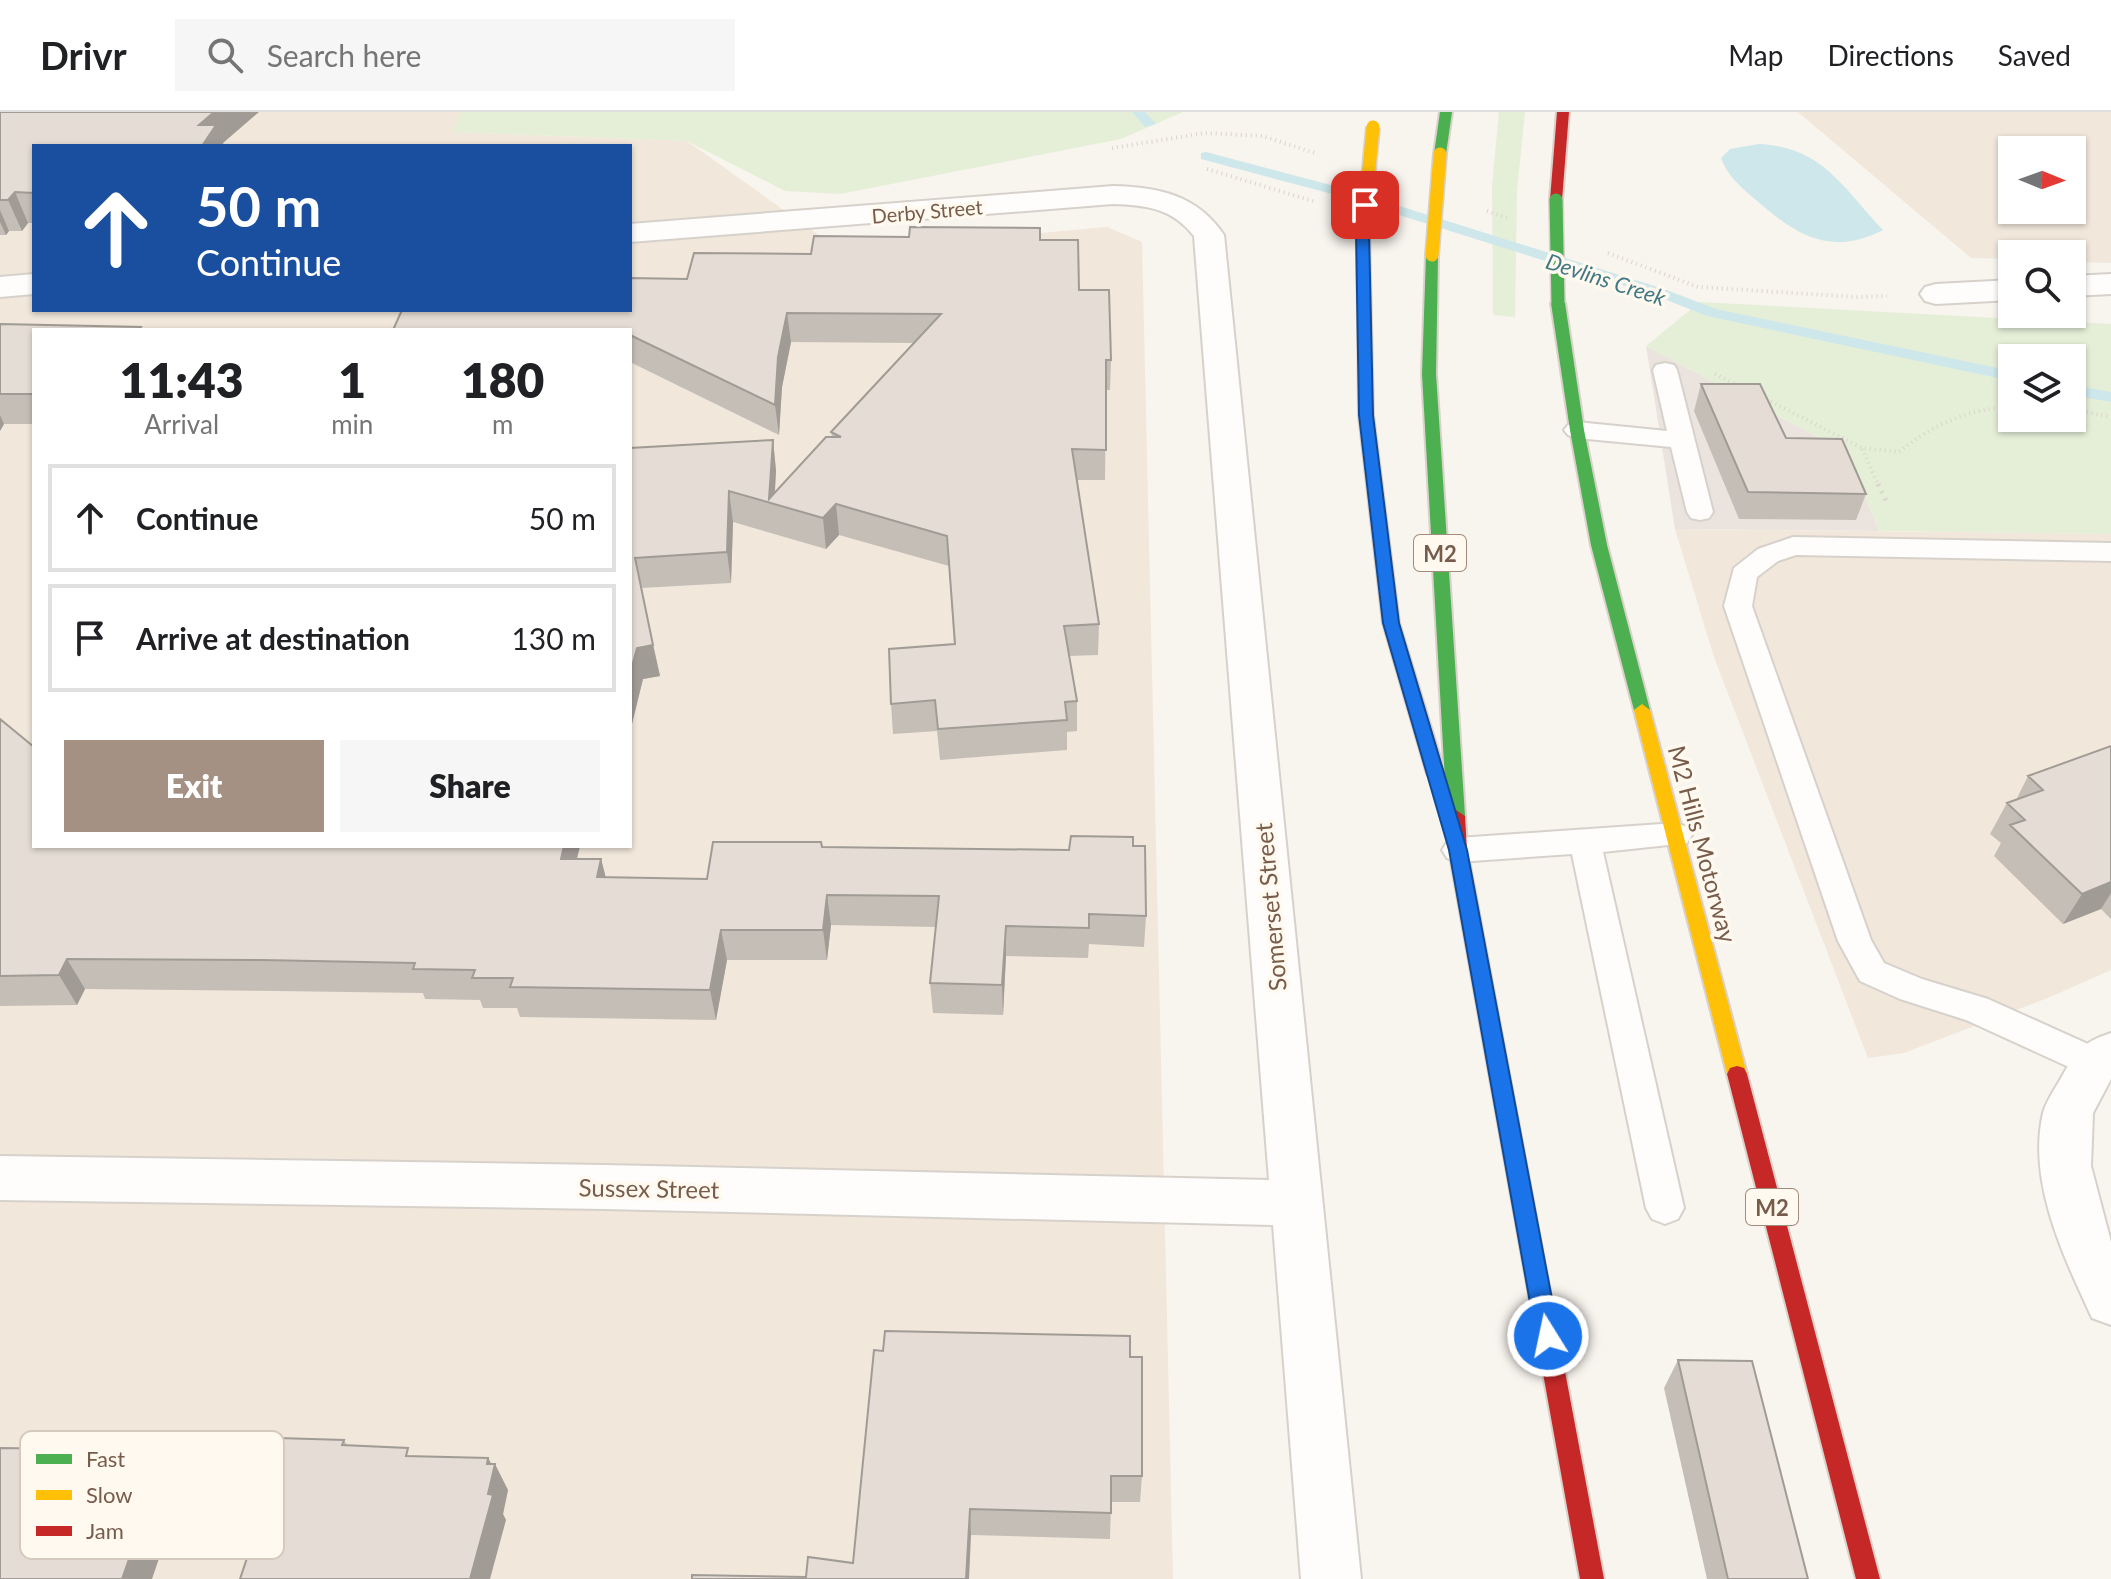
<!DOCTYPE html>
<html lang="en">
<head>
<meta charset="utf-8">
<style>
  body { margin:0; font-family:Lato,sans-serif; background:#f6f6f6; color:#202124; height:100vh; display:flex; flex-direction:column; font-size:30px; white-space:nowrap }
  * { box-sizing:border-box; margin:0 }
  p { font-size:26px; color:#757577 }
  .icon { flex:none; width:44px; height:44px; fill:none; stroke:currentColor; stroke-width:2; stroke-linecap:round; stroke-linejoin:round }
  .map { position:relative; flex:1; overflow:hidden }
  .side { position:absolute; left:32px; top:216px; width:600px; height:520px; display:flex; flex-direction:column; background:#fff; border-radius:0px; box-shadow:0 2px 6px #0004 }
  .side>* { flex:none }
  .hud { position:absolute; left:32px; top:32px; width:600px; height:168px; border-radius:0px; box-shadow:0 2px 6px #0004; background:#1a4fa0; color:#fff; overflow:hidden }
  .needle { width:52px; rotate:91deg }
  .buttons { position:absolute; left:1998px; top:24px; display:grid; gap:16px }
  .buttons a { display:grid; place-items:center; width:88px; height:88px; border-radius:0px; background:#fff; box-shadow:0 2px 6px #0004; font-size:40px }
  .pin { position:absolute; display:grid; place-items:center; width:68px; height:68px; color:#fff; margin:-34px; border-radius:16px; box-shadow:0 4px 12px #0006 }
  .me { position:absolute; width:88px; margin:-44px; rotate:350deg; stroke-linejoin:round; filter:drop-shadow(0 0 6px #0008) }
  .turn { display:flex; align-items:center; gap:28px; height:168px; padding:0 32px; font-size:36px }
  .turn .icon { width:104px; height:104px; stroke-width:2.5 }
  .turn b { display:block; font-size:56px; line-height:68px }
  .eta { display:flex; justify-content:space-evenly; align-items:center; height:136px; text-align:center }
  .eta b { font-size:48px; font-weight:800; line-height:56px }
  .primary-button { display:flex; gap:16px; margin-top:auto; padding:16px 32px }
  .primary-button a { flex:1; height:92px; border-radius:0px; background:#a59184; color:#fff; font-size:32px; font-weight:800; line-height:92px; text-align:center }
  .primary-button a+a { background:#f6f6f6; color:#202124 }
  ul { padding:0; list-style:none }
  li { display:flex; align-items:center; gap:24px; height:108px; margin:0 16px 12px; padding:0 16px; border:4px solid #e0e0e0; border-radius:0px }
  li div { flex:1 }
  li b { display:block; font-size:30px }
  li em { font-style:normal }
  header { display:flex; align-items:center; gap:48px; box-sizing:border-box; height:112px; padding:0 40px; background:#fff; border-bottom:2px solid #e0e0e0 }
  header strong { font-size:38px }
  nav { display:flex; gap:44px; margin-inline-start:auto; font-size:28px }
  .search { width:560px; height:72px; background:#f6f6f6; display:flex; align-items:center; gap:20px; box-sizing:border-box; padding:0 28px; border-radius:0px; color:#757577; font-size:30px }
  .map>svg:first-child { display:block }
</style>
</head>
<body>
<header>
<strong>Drivr</strong>
<div class="search"><svg class="icon" aria-label="search" viewBox="0 0 24 24"><circle cx="10" cy="10" r="6"/><path d="M15 15l6 6"/></svg>Search here</div>
<nav><a>Map</a><a>Directions</a><a>Saved</a></nav>
</header>
<div class="map">
<svg width="2111" height="1467" viewBox="0 0 2111 1467">
  <rect width="100%" height="100%" fill="#f8f4ee"/>
  <!-- residential -->
  <path fill="#f1e7db" fill-rule="evenodd" d="M0,0h461l-8,20 234,9 154,110 266,-24 35,15 31,1337h-1173zM34,34h596v164h-596zM34,218h596v516h-596z
    M1798,0h313v151l-39,-1v-8h-60v5l-41,-1zM2012,38h60v60h-60z
    M1675,417l436,5v436l-61,27 -146,56 -36,5 -154,-401z"/>
  <!-- industrial -->
  <path fill="#ebe4de" d="M1646,234l202,107 31,78 -204,-2z"/>
  <!-- green -->
  <path fill="#e5efd8" fill-rule="evenodd" d="M461,0h722l-62,27 -281,55 -55,-3 -98,-50 -234,-9z
    M1499,0h26l-8,79 -2,126 -22,-2 -1,-129z
    M1700,190l411,22v210l-232,-3 -31,-78 -202,-107zM2012,246h60v60h-60z"/>
  <!-- water -->
  <path fill="#cee7ea" d="M1759,32c64,3 84,44 124,86 -53,27 -87,5 -127,-30 -15,-13 -28,-23 -35,-42l9,-9z"/>
  <g fill="none" stroke-linecap="round" stroke-linejoin="round">
    <!-- stream -->
    <path fill="#cee7ea" fill-rule="evenodd" d="M1132,0h13l11,12 -11,3z
      M1206,40l136,36 322,101 52,20 296,62v10l-305,-65 -53,-21 -322,-101 -131,-35v-6z
      M2072,273l39,7v10l-39,-7z"/>
    <!-- lane casing -->
    <g stroke="#d7d1cb" stroke-width="4">
      <path id="lane" d="M1665,251l9,2 3,5 36,142 -4,6 -9,2 -9,-2 -4,-6 -16,-65 -94,-9 -9,-3 -4,-5 4,-5 9,-3 90,9 -14,-61 3,-5z
        M1793,425l318,6v18l-315,-6 -18,6 -21,16 -5,29 119,334 13,23 38,16 66,20 120,54 3,7 -3,13 -13,4 -13,-4 -116,-53 -66,-21 -40,-18 -22,-40 -114,-335 10,-38 24,-19z
        M1676,711l11,4 5,8 -5,8 -84,9 81,356 -6,11 -13,5 -13,-5 -6,-11 -74,-354 -114,8 -11,-4 -5,-8 5,-8 11,-4z"/>
    </g>
    <!-- street casing -->
    <g stroke="#d7d1cb" stroke-width="4">
      <path id="street" d="M1113,74c46,1 84,9 111,49l137,1344h-60l-28,-354 -669,-16 -604,-9v-44l604,9 665,15 -75,-944c-22,-28 -48,-31 -81,-32l-483,38v-18z
        M34,162v20l-34,3v-20z
        M2111,162v20l-39,2v-20z
        M2012,168v20l-76,4 -11,-3 -5,-7 5,-7 11,-3z
        M2111,921v46l-18,34 -2,53 20,76v83l-19,-7c-28,-61 -65,-136 -49,-205 3,-11 11,-23 17,-33 15,-27 20,-37 51,-47z"/>
    </g>
    <!-- fast casing -->
    <g stroke="#dad1ca" stroke-width="4">
      <path id="fast" d="M1440,0h12l-6,42 -6,4 -6,-4z
        M1432,139l6,4 -2,119 29,442 -9,6 -9,-6 -25,-442 4,-119z
        M1558,187l7,4 19,127 23,115 43,165 -8,6 -8,-6 -43,-165 -21,-115 -19,-127z"/>
    </g>
    <!-- slow casing -->
    <g stroke="#dad1ca" stroke-width="4">
      <path id="slow" d="M1642,592l8,6 97,364 -3,6 -7,2 -7,-2 -3,-6 -93,-364z"/>
    </g>
    <!-- jam casing -->
    <g stroke="#dad1ca" stroke-width="4">
      <path id="jam" d="M1557,0h12l-7,88 -6,4 -6,-4z
        M1363,115l6,4 4,184 26,208 46,151 -9,6 -9,-6 -44,-151 -24,-208 -2,-184z
        M1456,698l9,6 2,34 137,729h-24l-131,-729 -2,-34z
        M1737,954l7,2 3,6 133,505h-24l-129,-505 3,-6z"/>
    </g>
    <!-- path-far1 -->
    <path stroke="#dbd4cf" stroke-width="4" stroke-dasharray="1 4" stroke-linecap="butt" d="M1112,36l93,-15 57,3 56,18
      M1207,57l109,33
      M1487,99l21,7
      M1608,141l90,34 159,10 30,-1
      M1715,262l24,12
      M1762,285l100,51 37,4c33,-27 70,-44 113,-45
      M2072,297l39,8
      M1862,337l17,37"/>
    <!-- path -->
    <path stroke="#dbd4cf" stroke-width="5" stroke-dasharray="2 6" stroke-linecap="butt" d="M1878,372l10,21"/>
    <!-- lane -->
    <use href="#lane" fill="#fefdfc" fill-rule="evenodd"/>
    <!-- street -->
    <use href="#street" fill="#fefdfc" fill-rule="evenodd"/>
    <!-- fast -->
    <use href="#fast" fill="#4caf50" fill-rule="evenodd"/>
    <!-- slow -->
    <use href="#slow" fill="#ffc107" fill-rule="evenodd"/>
    <!-- jam -->
    <use href="#jam" fill="#c62828" fill-rule="evenodd"/>
    <!-- fast-bridge casing -->
    <g stroke="#dad1ca" stroke-width="16" stroke-linecap="butt">
      <path id="fast-bridge" d="M1556,88l2,103"/>
    </g>
    <!-- slow-bridge casing -->
    <g stroke="#dad1ca" stroke-width="16" stroke-linecap="butt">
      <path id="slow-bridge" d="M1363,119l10,-104
        M1432,143l8,-101"/>
    </g>
    <!-- fast-bridge -->
    <use href="#fast-bridge" stroke="#4caf50" stroke-width="13"/>
    <!-- slow-bridge -->
    <use href="#slow-bridge" stroke="#ffc107" stroke-width="13"/>
  </g>
  <!-- wall -->
  <path fill="#c5beb7" d="M0,0l223,31 -189,3v77h-6l-6,8h-13l-3,4h-6z
    M1040,128l39,50 32,70 -1,30h-4l-1,90h-29l23,144 -1,31 -29,1 8,45v30l-10,1v18l-127,10 -3,-29 -44,3 -2,-30 63,-60 -5,-78 -110,-31 -13,14 -93,-27 -2,61 -90,5 19,88 -17,3 -13,53v-284l143,-8 3,31 -1,21 57,-55 -1,-5 83,-89 -123,-1 -9,45 -3,48 -149,-73v-32l57,-51 124,-25z
    M0,212l34,6v94h-30l-4,7z
    M1701,272l85,54 80,56 -10,26 -117,-1 -45,-108z
    M0,607l34,127h546l-3,13h24l5,19 101,1 115,-32 247,3 64,-4 13,70 -2,31 -55,-3 -1,14 -82,-2 -3,59 -70,-2 -3,-30 6,-56 -105,-2 -4,35h-100l-11,60 -196,-3 -3,-9h-34l-3,-8 -55,-1 -2,-6 -147,-2 -191,-2 -8,16 -77,1z
    M2111,634v173l-10,-10 -38,15 -69,-68 7,-13 -11,-9 17,-31 9,-3 12,-24z
    M1130,1245l12,119 -2,26h-29l-1,37 -139,-4 -165,42 47,-14z
    M1678,1248l130,219h-101l-43,-191z
    M344,1328l3,5 65,11 76,2 20,32 -5,24 3,6 -240,-20 -6,-8z"/>
  <!-- shaded-wall -->
  <path fill="#a09b95" d="M214,0h45l-36,31 1,3h-22l-3,-21z
    M15,80l13,31 -6,8 -14,-31z
    M0,98l9,21 -3,4 -6,-13z
    M787,201l4,29 -9,45 -3,48 -4,-30 3,-48z
    M0,303l4,9 -4,7z
    M773,328l3,31 -2,33 -5,-5z
    M729,379l4,31 -2,61 -4,-31z
    M836,392l3,31 -13,14 -3,-31z
    M653,533l7,31 -17,3 -13,53v-58l7,-26z
    M564,734h16l-11,43 -8,-30z
    M601,747l8,31 -12,-13z
    M2111,770v11l-10,16 -38,15 19,-30z
    M827,783l4,30 -4,35 -4,-30z
    M1006,814v30l-3,59 -1,-30z
    M721,818l6,30 -11,60 -6,-30z
    M67,847l18,30 -8,16 -18,-30z
    M74,1337l22,26 -30,-5z
    M488,1346l6,12 1,-6 13,26 -5,24 3,6 -16,59h-20l18,-85 -1,-30z
    M160,1359l20,26 -28,82h-30z
    M970,1397l1,26 -2,44h-3z"/>
  <!-- building -->
  <path fill="#e5ddd5" stroke="#a09b95" stroke-width="2" d="M0,0h214l-15,13h17l-14,21h-168v47l-19,-1 -7,8h-8z
    M910,115l130,1v12h38l1,50h30l2,70h-5v90l-34,-1 27,175 -35,2 13,75 -12,1 2,18 -129,9 -3,-29 -44,4 -2,-55 66,-5 -8,-108 -111,-32 -13,14 -94,-27 -2,61 -92,6 18,87 -16,3 -7,26v-226l143,-8 -4,59 57,-62h15l-10,-5 110,-118 -154,-1 -9,44 -3,48 -145,-70v-5h-237l9,-20h228v-32l57,1 7,-26 117,1 3,-18 95,1z
    M0,212l141,3 -2,3h-105v64h-34z
    M312,217l66,1h-67z
    M1701,272h59l26,54 56,1 24,55 -118,-2z
    M0,607l34,28v99h530l-3,13h40l-4,18 110,2 6,-37h108l1,5 247,3 2,-14 62,1v9h12l1,70 -57,-2v14l-83,-2 -4,59 -72,-2 9,-87 -112,-1 -4,35h-102l-11,60 -200,-3 3,-9h-41l3,-8 -62,-1 2,-6 -153,-3 -195,-1 -8,16 -59,1z
    M2111,634v136l-29,12 -72,-69 15,-5 -18,-17 36,-13 -15,-14z
    M885,1219l245,5v21h12v119h-31v37l-141,-4 -4,70h-274v-4l114,2 2,-20 45,6 21,-213 9,1z
    M1678,1248l74,1 56,218h-80z
    M278,1326l66,2 -2,5 66,3 -2,8 82,2 -1,6h8l-7,30 5,1 -23,84h-230l29,-87h-9z
    M0,1336l74,1 -8,21 94,1 -38,108h-122z"/>
  <!-- route -->
  <path fill="#1a73e8" stroke="#114b97" stroke-width="2" d="M1365,89l7,4 -3,26 4,184 26,208 68,227 92,486 -3,7 -8,3 -8,-3 -4,-7 -87,-486 -66,-227 -24,-208 -3,-184 3,-26z"/>
  <g text-anchor="middle" dominant-baseline="central" stroke-width="7" stroke-linejoin="round" paint-order="stroke">
    <!-- far-street labels -->
    <g font-size="20" fill="#785c4b" stroke="#fff9ef">
      <text transform="translate(927 99) rotate(-5)">Derby Street</text>
    </g>
    <!-- far-water labels -->
    <g font-size="22" font-style="italic" fill="#417985" stroke="#fff9ef">
      <text transform="translate(1606 167) rotate(18)">Devlins Creek</text>
    </g>
    <!-- shield labels -->
    <g fill="#fff9ef" stroke="#a08b7c" stroke-width="2">
      <rect x="1414" y="423" width="52" height="36" rx="6"/>
      <rect x="1746" y="1077" width="52" height="36" rx="6"/>
    </g>
    <g font-size="22" font-weight="bold" fill="#785c4b">
      <text x="1440" y="441">M2</text>
      <text x="1772" y="1095">M2</text>
    </g>
    <!-- street labels -->
    <g font-size="24" fill="#785c4b" stroke="#fff9ef">
      <text transform="translate(1703 732) rotate(75)">M2 Hills Motorway</text>
      <text transform="translate(1270 795) rotate(-95)">Somerset Street</text>
      <text transform="translate(649 1076) rotate(1)">Sussex Street</text>
    </g>
  </g>
  <!-- legend -->
  <rect x="20" y="1319" width="264" height="128" rx="12" fill="#fff9ef" stroke="#d6cabe" stroke-width="2"/>
  <rect x="36" y="1342" width="36" height="10" fill="#4caf50"/>
  <rect x="36" y="1378" width="36" height="10" fill="#ffc107"/>
  <rect x="36" y="1414" width="36" height="10" fill="#c62828"/>
  <g font-size="22" fill="#785c4b">
    <text x="86" y="1355">Fast</text>
    <text x="86" y="1391">Slow</text>
    <text x="86" y="1427">Jam</text>
  </g>
</svg>
<div class="buttons">
<a><svg class="needle" viewBox="-14 -14 28 28"><path d="M0-13l5 13h-10z" fill="#e53935"/><path d="M0 13l5-13h-10z" fill="#757577"/></svg></a>
<a><svg class="icon" aria-label="search" viewBox="0 0 24 24"><circle cx="10" cy="10" r="6"/><path d="M15 15l6 6"/></svg></a>
<a><svg class="icon" aria-label="layers" viewBox="0 0 24 24"><path d="M12 4l9 5-9 5-9-5zM3 14l9 5 9-5"/></svg></a>
</div>
<div class="pin" style="left:1365px;top:93px;background:#d93025"><svg class="icon" aria-label="arrive" viewBox="0 0 24 24"><path d="M6 21V4h12l-3 4 3 4H6"/></svg></div>
<svg class="me" style="left:1548px;top:1224px" viewBox="-20 -20 40 40"><circle r="17" fill="#1a73e8" stroke="#fff" stroke-width="3"/><path d="M0-11L8 9 0 5-8 9z" fill="#fff"/></svg>
<div class="hud">
<div class="turn"><svg class="icon" aria-label="ahead" viewBox="0 0 24 24"><path d="M12 20V5M6 11l6-6 6 6"/></svg><div><b>50 m</b>Continue</div></div>
</div>
<section class="side">
<div class="eta">
<div><b>11:43</b><p>Arrival</p></div>
<div><b>1</b><p>min</p></div>
<div><b>180</b><p>m</p></div>
</div>
<ul>
<li><svg class="icon" aria-label="ahead" viewBox="0 0 24 24"><path d="M12 20V5M6 11l6-6 6 6"/></svg><div><b>Continue</b></div><em>50 m</em></li>
<li><svg class="icon" aria-label="arrive" viewBox="0 0 24 24"><path d="M6 21V4h12l-3 4 3 4H6"/></svg><div><b>Arrive at destination</b></div><em>130 m</em></li>
</ul>
<div class="primary-button"><a>Exit</a><a>Share</a></div>
</section>
</div>
</body>
</html>
